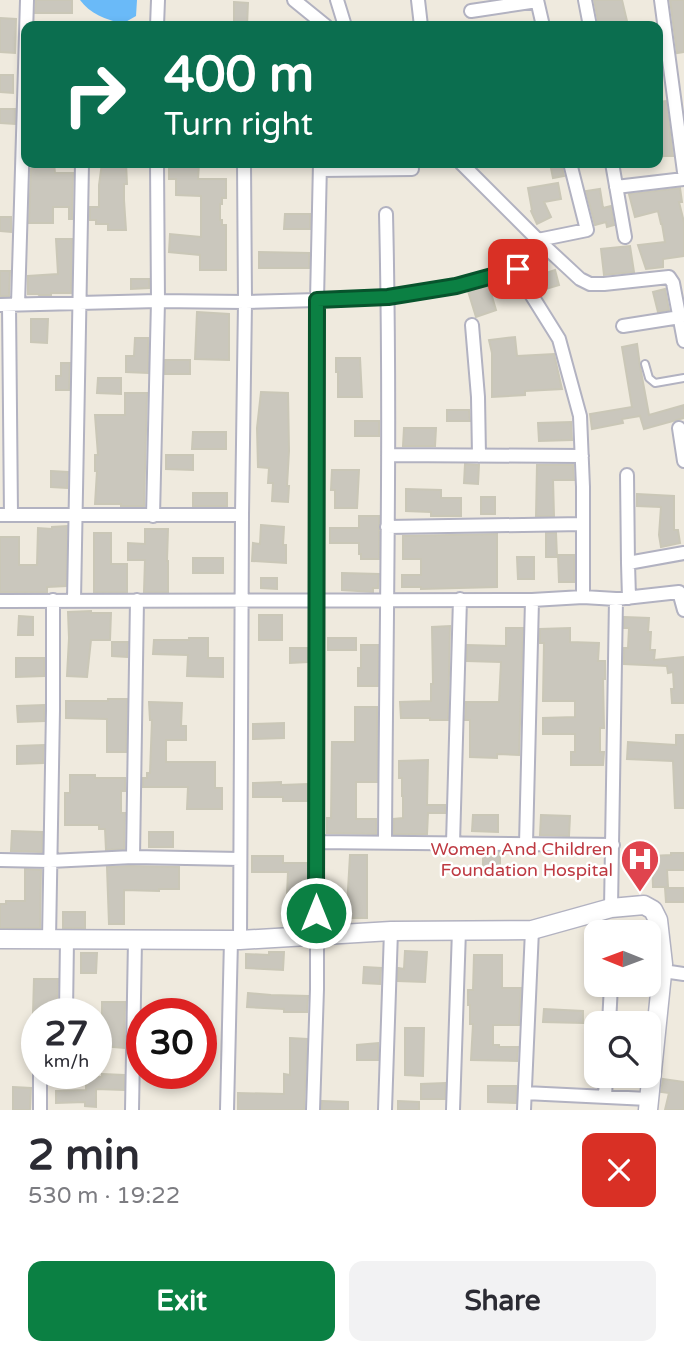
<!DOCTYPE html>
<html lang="en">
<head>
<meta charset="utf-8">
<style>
  body { margin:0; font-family:"Varela Round",sans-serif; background:#f2f2f3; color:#2b2b33; height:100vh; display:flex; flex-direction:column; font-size:26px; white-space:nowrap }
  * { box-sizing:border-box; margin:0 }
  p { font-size:23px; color:#7c7c81 }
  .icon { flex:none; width:38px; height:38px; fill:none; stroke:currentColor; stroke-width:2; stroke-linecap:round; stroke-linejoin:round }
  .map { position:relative; height:1110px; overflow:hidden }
  .details { display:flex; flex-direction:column; background:#fff; flex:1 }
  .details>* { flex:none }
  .banner { position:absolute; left:21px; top:21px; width:642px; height:147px; border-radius:14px; box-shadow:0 4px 10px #0003; background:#0b6e4f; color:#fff; overflow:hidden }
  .needle { width:46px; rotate:271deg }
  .buttons { position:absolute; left:584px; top:920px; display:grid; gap:14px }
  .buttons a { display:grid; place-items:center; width:77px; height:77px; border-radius:14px; background:#fff; box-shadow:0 4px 10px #0003; font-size:35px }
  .speed { position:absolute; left:21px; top:998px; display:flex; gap:14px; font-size:35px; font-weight:700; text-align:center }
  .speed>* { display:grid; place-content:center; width:91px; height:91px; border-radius:50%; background:#fff; box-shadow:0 4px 10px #0003; line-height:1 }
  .speed small { font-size:18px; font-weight:400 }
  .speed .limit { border:10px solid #d22; background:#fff; color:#111 }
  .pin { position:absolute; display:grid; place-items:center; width:60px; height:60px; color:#fff; margin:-30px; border-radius:14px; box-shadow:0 4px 10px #0006 }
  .me { position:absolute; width:77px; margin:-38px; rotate:0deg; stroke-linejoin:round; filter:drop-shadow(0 0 5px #0008) }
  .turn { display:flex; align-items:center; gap:24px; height:147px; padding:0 28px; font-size:32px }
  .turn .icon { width:91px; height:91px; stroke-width:2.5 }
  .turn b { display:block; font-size:49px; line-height:60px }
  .round { display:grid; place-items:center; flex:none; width:74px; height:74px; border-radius:14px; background:#f2f2f3 }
  .summary { display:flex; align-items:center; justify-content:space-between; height:119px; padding:0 28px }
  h1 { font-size:42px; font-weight:800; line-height:52px }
  .cta { display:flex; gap:14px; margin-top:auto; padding:14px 28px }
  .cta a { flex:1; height:80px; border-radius:14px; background:#0b8043; color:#fff; font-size:28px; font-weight:800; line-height:80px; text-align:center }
  .cta a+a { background:#f2f2f3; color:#2b2b33 }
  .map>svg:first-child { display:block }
</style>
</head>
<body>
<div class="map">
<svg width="684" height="1110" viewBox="0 0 684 1110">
  <rect width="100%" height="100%" fill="#efeade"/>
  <!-- water -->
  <path fill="#6abaf8" d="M80,0h57l-1,16 -14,8c-16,-5 -32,-10 -42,-24z"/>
  <!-- building -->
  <path fill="#cac7bd" stroke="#cac7b7" stroke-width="2" d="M36,0h36v13h-37z
    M594,0h28l5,21v5h-28z
    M670,0h14v52l-7,1z
    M234,2l14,1 -1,23h-13z
    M0,18l16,1 -1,34 -15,-1z
    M0,75h13v18l-13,-1z
    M666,101l7,55h-15v-54z
    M0,109h15v15l-15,-1z
    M35,163h19l1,10h18l-1,46h-3v-12h-16v16h-24l2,-54h3z
    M102,163h24l1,21h-3v16l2,30h-18v-6h-12v-4h-6v-13h9v-22z
    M169,163h30l-1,16h28v19h-4v6h-2v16h2v5h4v45h-26v-15l-31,-3 1,-18 31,3v-41l-25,-1v-16h-7z
    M550,163h11l3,13 -11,2z
    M558,183l3,16 -17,3 7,15 -14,7 -6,-13 1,-1 -4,-22z
    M680,188l2,14h-3l5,20v34l-21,3v8l-17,2 -8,-24 27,-3 -3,-18h-1l-3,-13 -23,6 -6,-23z
    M600,189l3,19 8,-2 3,19 -7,2 -1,-5 -11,3 -9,-34z
    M285,214h25v15h-26z
    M0,217h11v15l-11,-1z
    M56,239h16l-1,54h-20v2h-12l-1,-1h-10v-18l30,-2z
    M630,246l4,26 -30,3 -3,-26z
    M259,252l50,1v15h-50z
    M555,270l4,15 -17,5 -5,-14z
    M0,271h10l-1,25h-9z
    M131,279h18v9l-18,1z
    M489,286l7,24 -20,7 -8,-26z
    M665,289l4,21 -11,2 -5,-20z
    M197,312l32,2v46l-34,-1z
    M31,319h17l-1,24 -16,-1z
    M515,337l2,19 37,-2 8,35 -37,2v4l-33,2v-44l-3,-13z
    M135,338h13v35l-22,-1v-16h8z
    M637,344l3,22 9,49 35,-10v13l-40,11 -4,-13 -18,3 1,4 -31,6 -2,-15 42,-7 -10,-60z
    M336,358h24l2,39h-24v-25h-2z
    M165,360h25v14h-25z
    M61,363h9l-1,27h-13v-14h5z
    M98,378h23v16l-24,-1z
    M261,392l27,1 1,58 -2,35h2l-1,16 -16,-1 1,-18h-5l1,-15 -11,-1 -1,-39z
    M125,393h22l-3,113h-23v-2h-26l2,-33h-2v-16h3l-3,-40h30z
    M447,410h22l1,11h-23z
    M355,421h24v15h-24z
    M571,422l1,18 -33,1 -1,-18z
    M404,428h32l-1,18h-32z
    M193,432h33v17h-34z
    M166,455h27v15l-27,-1z
    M465,464l14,1 -1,19 -14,-1z
    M537,465h36l1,15h-21l1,36h-18z
    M332,470h27l-2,38h-22v-18h-4z
    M51,471l17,1 -1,16 -16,-1z
    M406,489l35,1v8h20v18h-30v-4l-25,-1z
    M193,493h34v13h-34z
    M637,494l37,2v34h4l2,13 -19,4 -2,-12 2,-28 -24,-1z
    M481,497h14v17h-14z
    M359,516h20v43h-18v-5h-2v-11h-29v-15h29z
    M261,525l23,2 -1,18h3v18l-34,-2 1,-18 7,1z
    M67,526l-1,60 -19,1v5h-47v-55h19v28h18l1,-37 14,1v-2z
    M145,529h23l-1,32h1v31h-24l1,-32h-17v-17l17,1z
    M94,533h17v31h16v28h-33z
    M546,533h10l1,24h-11z
    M497,534v53l-76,2v-2h-19v-12h19v-16h-18v-23z
    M558,555h16v27h-15z
    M517,557h17v22h-16z
    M193,558h30v15h-30z
    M342,573l37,1 -1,14h-5v4l-31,-2z
    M261,578h16v11l-16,-1z
    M91,611v2h20l-1,27h-19l-4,37 -20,-1 2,-38 -1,-26z
    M259,615h23v25h-23z
    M19,616l14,1v18h-15z
    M624,617l25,1 -1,14h3l-1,18h5l-1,10 30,-3v46h-12l-1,-14h3l-1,-17 -5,1 -1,-7 -43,-2v-16h4l1,-20h-5z
    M450,626l-2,94h-18v-2h-29l-1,-16 31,-1v-17h2l-1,-57z
    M506,628h17l-4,127 -22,-1v4l-27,-1v-37h-5l1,-18h33l2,-40 -34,-1v-16l39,1z
    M570,628v14l29,1 -1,18h7v18h-2l1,49h-4v24h4l-1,13h-32v-13h4v-18h-32v-16l32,-1v-16h-32l1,-58h-4v-14z
    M189,638h19v20h15v19l-36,-1 1,-21 -35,-1 1,-14h35z
    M328,638h28v12h-28z
    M112,642h16l-1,15 -15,-1z
    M361,645h17v41h-20v-18h3z
    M290,648h18v14l-18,1z
    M16,658h28v18l-28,1z
    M108,699h19l-1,53h-19v-33l-41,-1v-17h42z
    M149,702l33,1 -1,23h5v14h-20v22h49v26h7v21h-35l1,-22h-45v-9h4v-5h3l2,-53h-2z
    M44,705v16l-26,1 -1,-16z
    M355,707h22v75h-21v37h20v15l-49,-1v-15h4l1,-76h23z
    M284,723v15l-31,1v-15z
    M676,735h8v73h-9l-2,-47 -46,-2 1,-17 48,3z
    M44,745l-1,18 -26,1v-18z
    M428,760l-1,45h18v8h-17l-1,21h-33v-15l9,-1v-22h-1v-18h-3v-17z
    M70,775h25v3h30v13h-4v22h4l-1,36 -18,1 -1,-21h-6v-4h-34v-32h5z
    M281,782v3l27,-1v17h-25v-4h-30v-14z
    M473,815h25v17l-26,-1z
    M541,815l29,1 -1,20 -29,-1z
    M12,831l30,1v20l-31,-1z
    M149,832h24v15h-24z
    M483,852l17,1v19h-17z
    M671,853h13v17h-17l1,17h-15l-1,-31 19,-1z
    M350,855h17v63h-20v2h-21v-13h21z
    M252,856h31v7h25v45h-18l1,-14h-4l1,-22h-36z
    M130,866l49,1v22h-20v2l-35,-1v34h-15l-2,-57z
    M25,869l16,1 -1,58h-40v-24h6v-3h19z
    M665,888h19v14h-18z
    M63,912h22v16h-22z
    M405,951l22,1 -2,30 -27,-1v-13l6,1z
    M269,952h15l-1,18 -37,-2v-14l23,1z
    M81,953h16l-1,20h-15z
    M474,955h28v33h19l-2,37h-26v20h6v2h19l-1,14 -46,-1 2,-36h-3v-19h-2v-15h5z
    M364,967l17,1 -1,16 -17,-1z
    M34,979h24l-1,34h-24z
    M248,993l23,2 37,1 -1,16h-23v-3l-37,-2z
    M102,1002h23l-1,46 -22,-2 2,-25h-2z
    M544,1009l39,2v12l-40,-1z
    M405,1028h19l-1,48 -18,-1z
    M290,1038l17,1 -3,71h-66v-17l46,1v-20l6,1z
    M378,1043v17h-21v-15z
    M102,1074l22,1v15l-28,-1v18l-11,-1v-4l-29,1v-12l30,-1v-14l16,1z
    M663,1079l21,3v28h-19l4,-17 -8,-1z
    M445,1083v16h-24v-15z
    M488,1086h28v17l-28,-1z
    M13,1087l18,1 -1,22h-17z
    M322,1101l26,1v8h-26z
    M398,1101l21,1v8h-21z"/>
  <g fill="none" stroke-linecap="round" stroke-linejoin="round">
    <!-- service casing -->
    <g stroke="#b2b2c1" stroke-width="10">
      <path id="service" d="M645,364l4,14 6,5 29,-5"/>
    </g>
    <!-- minor casing -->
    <g stroke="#b2b2c1" stroke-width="16">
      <path id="minor" d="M294,0l32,26
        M337,0l8,26
        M418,0l3,26
        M537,0l6,26
        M585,0l5,26
        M661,0l23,172
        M471,11l66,-10
        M157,26l1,-26
        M461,163l77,77 42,39 10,5h14l65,-7 4,6 11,58
        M570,163l17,67 -49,10 -24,15 5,20 40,64 21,77 3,71v110
        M612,163l13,74
        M320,170l92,-1
        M616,187l68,-8
        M18,304l9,-304
        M0,305l158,-4 87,1 72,-2 3,-137
        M9,305l2,210
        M472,325l6,72 1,59
        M623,326l57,-9
        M679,428l5,33
        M388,455l194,1
        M627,475l1,88 56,-10
        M0,515h242
        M153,516l5,-215 -1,-138
        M387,527l196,-3
        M628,563l1,35
        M74,600l8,-437
        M0,601l532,-1 51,-3 33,2 63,-7 5,18
        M316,842l297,3
        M385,843c1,-210 6,-419 1,-629
        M453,843l7,-244
        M526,844l6,-244
        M133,857l4,-257
        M0,860l50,1 83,-4 107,2
        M611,908l5,-309
        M49,939l4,-229v-110
        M240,940l2,-425 3,-213 -1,-139
        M663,971l21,3
        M66,1013l1,-74
        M609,1024l2,-39
        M525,1093l123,6
        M605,1097l1,-21
        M40,1110v-37
        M132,1110l3,-170
        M227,1110l4,-170
        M313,1110l4,-121v-689l71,-3 67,-11 63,-17
        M385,1110l6,-179
        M453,1110l6,-180
        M524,1110l8,-180"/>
    </g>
    <!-- secondary casing -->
    <g stroke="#b2b2c1" stroke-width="21">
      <path id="secondary" d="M0,939l240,1 151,-9 141,-1 79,-22 33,-3 9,5 5,10 5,44 -15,146"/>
    </g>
    <!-- service -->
    <use href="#service" stroke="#fff" stroke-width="6"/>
    <!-- minor -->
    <use href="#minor" stroke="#fff" stroke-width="12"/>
    <!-- secondary -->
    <use href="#secondary" stroke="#fff" stroke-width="18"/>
  </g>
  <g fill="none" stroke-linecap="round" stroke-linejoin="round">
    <!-- route casing -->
    <g stroke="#07532c" stroke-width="18">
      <path id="route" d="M316,913l1,-613 71,-3 68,-11 62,-17"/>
    </g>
    <!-- route -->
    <use href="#route" stroke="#0b8043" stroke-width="12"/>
  </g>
  <!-- icons -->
  <defs>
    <g id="hospital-pin" transform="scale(2.0125)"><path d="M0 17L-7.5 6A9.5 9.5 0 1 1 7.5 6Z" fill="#e0444e" stroke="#fff"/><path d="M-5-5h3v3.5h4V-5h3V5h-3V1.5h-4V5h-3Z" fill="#fff"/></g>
  </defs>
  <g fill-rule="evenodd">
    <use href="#hospital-pin" x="640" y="859"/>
  </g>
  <g text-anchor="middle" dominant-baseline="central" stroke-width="5" stroke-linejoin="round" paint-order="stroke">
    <!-- health labels -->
    <g font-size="18" fill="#be3a42" stroke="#fff" text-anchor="end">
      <text x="613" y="849">Women And Children<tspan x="613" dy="21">Foundation Hospital</tspan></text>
    </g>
  </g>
</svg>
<div class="buttons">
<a><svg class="needle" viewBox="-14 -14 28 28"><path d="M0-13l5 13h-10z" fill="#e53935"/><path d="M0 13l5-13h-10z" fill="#7c7c81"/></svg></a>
<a><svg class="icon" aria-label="search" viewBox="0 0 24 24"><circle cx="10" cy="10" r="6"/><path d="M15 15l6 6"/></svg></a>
</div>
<div class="speed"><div>27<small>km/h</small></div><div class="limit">30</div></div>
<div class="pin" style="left:518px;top:269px;background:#d93025"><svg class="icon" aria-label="arrive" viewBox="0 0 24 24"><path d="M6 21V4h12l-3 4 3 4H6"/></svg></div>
<svg class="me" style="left:316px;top:913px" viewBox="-20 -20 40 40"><circle r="17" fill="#0b8043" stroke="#fff" stroke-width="3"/><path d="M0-11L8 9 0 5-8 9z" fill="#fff"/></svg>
<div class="banner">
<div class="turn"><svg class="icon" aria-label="right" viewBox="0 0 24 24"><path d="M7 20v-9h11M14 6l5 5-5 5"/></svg><div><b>400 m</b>Turn right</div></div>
</div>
</div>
<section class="details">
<div class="summary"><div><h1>2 min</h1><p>530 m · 19:22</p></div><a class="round" style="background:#d93025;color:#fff"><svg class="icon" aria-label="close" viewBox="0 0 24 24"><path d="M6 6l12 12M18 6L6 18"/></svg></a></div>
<div class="cta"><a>Exit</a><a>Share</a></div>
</section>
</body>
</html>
